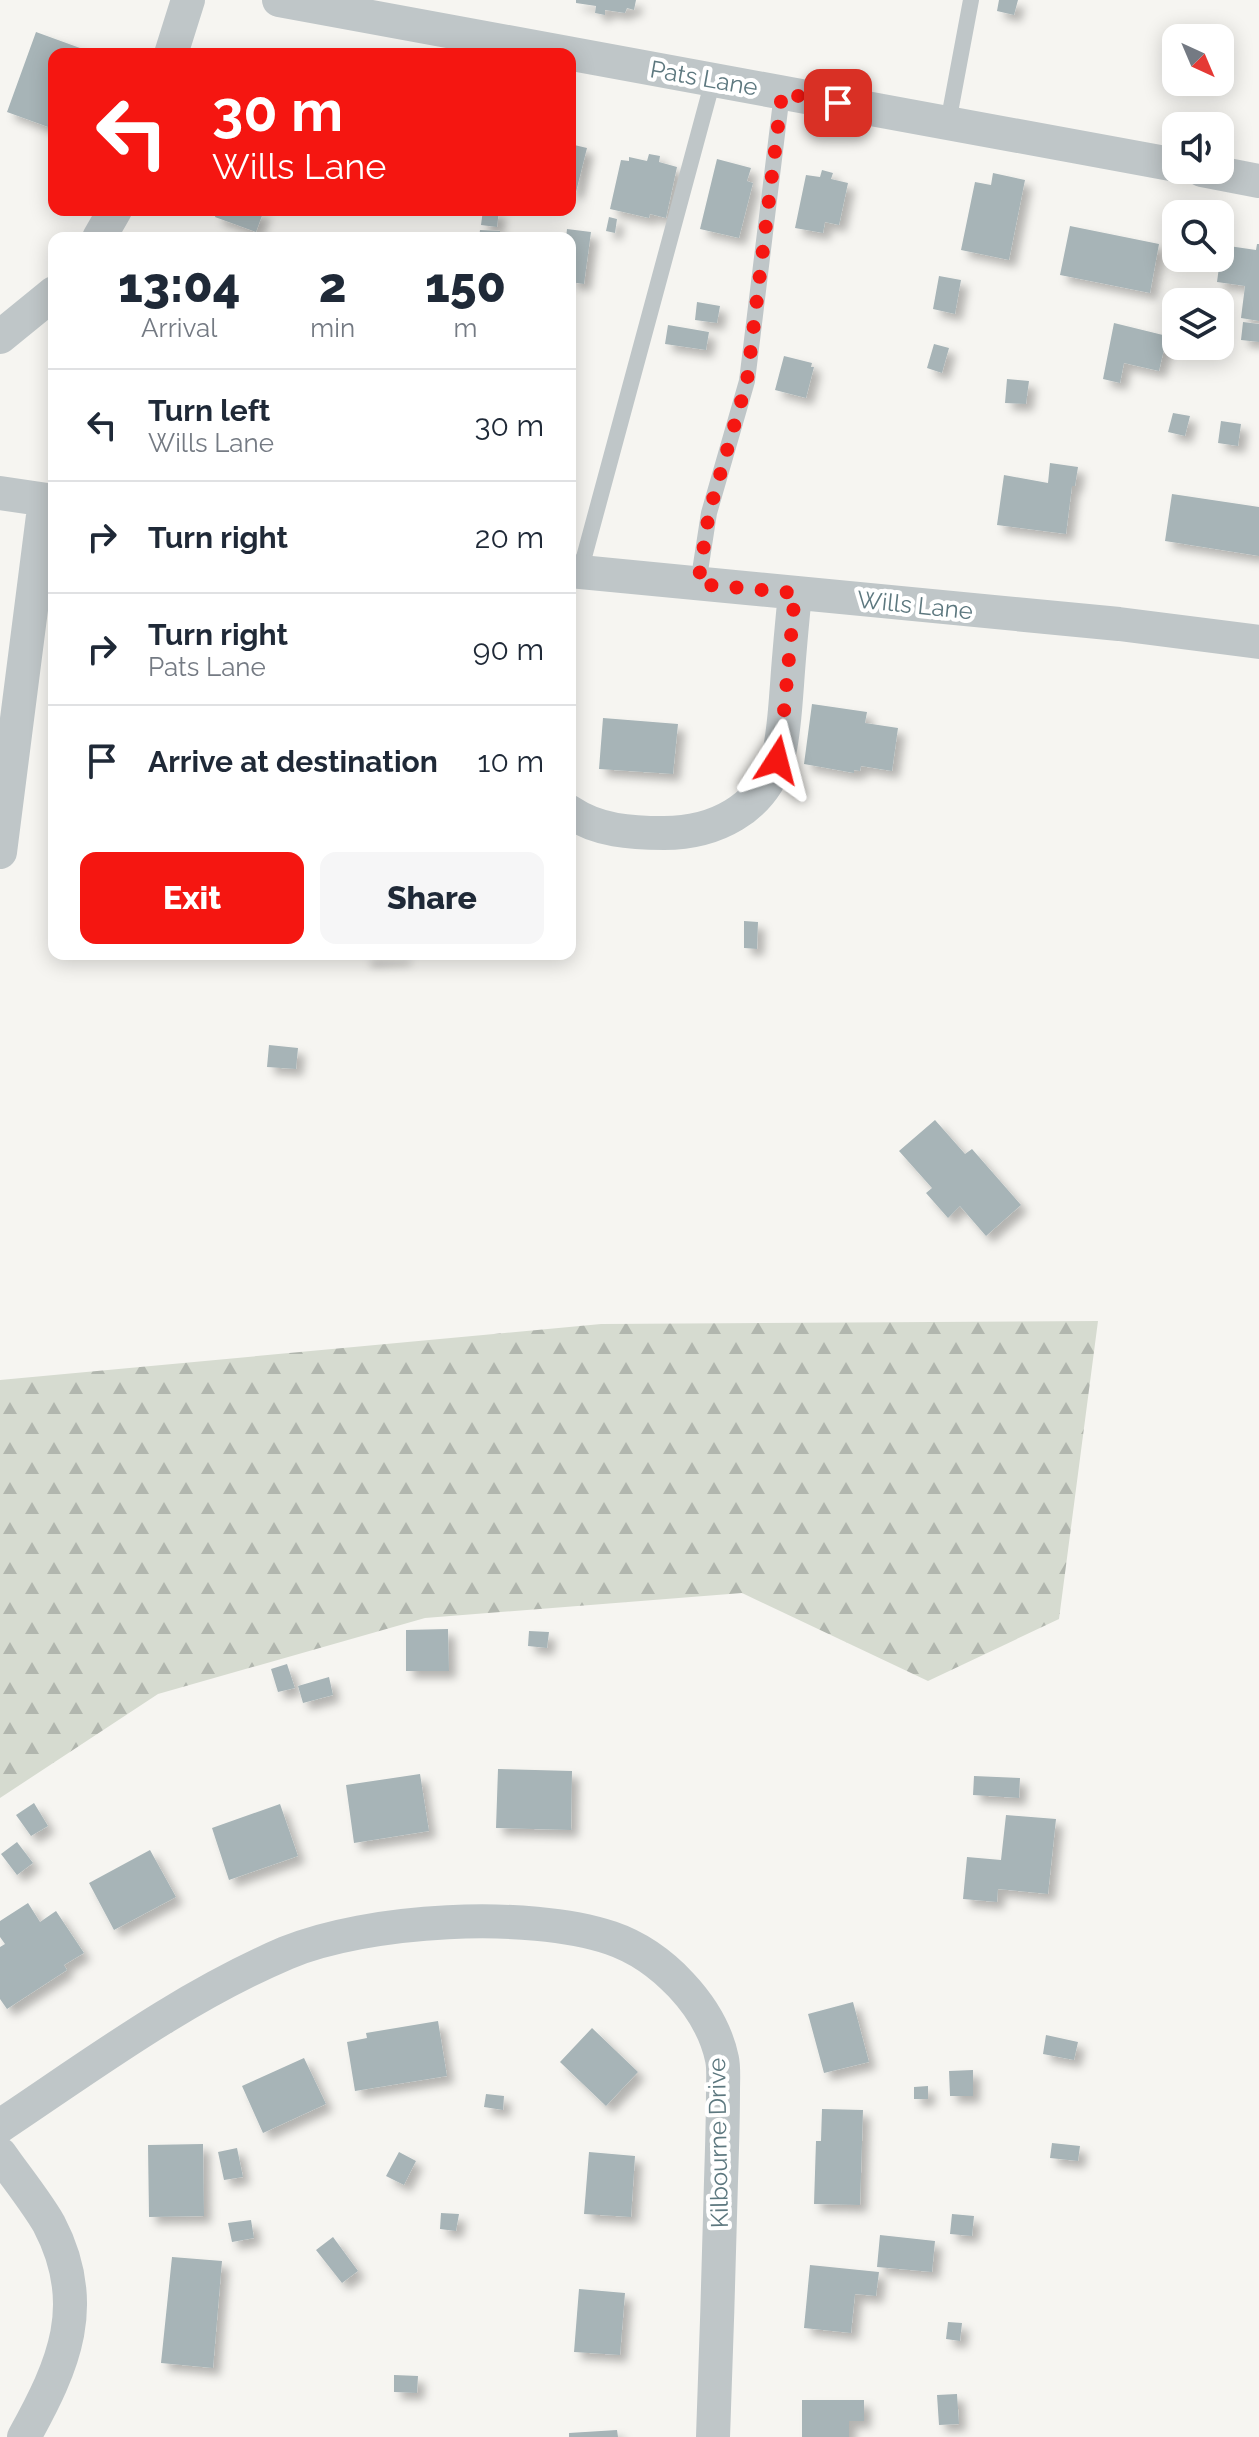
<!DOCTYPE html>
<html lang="en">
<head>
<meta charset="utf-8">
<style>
  body { margin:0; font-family:Raleway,sans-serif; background:#f6f6f7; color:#1f2937; height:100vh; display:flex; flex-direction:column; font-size:30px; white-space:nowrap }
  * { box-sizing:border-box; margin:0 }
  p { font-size:26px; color:#747a83 }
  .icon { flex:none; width:44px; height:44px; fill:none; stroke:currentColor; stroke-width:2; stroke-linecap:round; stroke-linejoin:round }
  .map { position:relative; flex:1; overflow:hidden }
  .panel { position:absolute; left:48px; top:232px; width:528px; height:728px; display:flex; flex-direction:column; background:#fff; border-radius:16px; box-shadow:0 4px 20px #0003 }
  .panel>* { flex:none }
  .top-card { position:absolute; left:48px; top:48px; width:528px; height:168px; border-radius:16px; box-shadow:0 4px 20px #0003; background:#f51611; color:#fff; overflow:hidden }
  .needle { width:52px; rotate:136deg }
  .fabs { position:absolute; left:1162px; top:24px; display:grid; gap:16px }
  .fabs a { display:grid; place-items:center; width:72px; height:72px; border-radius:16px; background:#fff; box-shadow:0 4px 20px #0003; font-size:40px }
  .pin { position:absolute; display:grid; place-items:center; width:68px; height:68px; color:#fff; margin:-34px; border-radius:16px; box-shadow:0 4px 12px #0006 }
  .me { position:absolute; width:88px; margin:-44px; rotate:9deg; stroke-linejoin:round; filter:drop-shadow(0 0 6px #0008) }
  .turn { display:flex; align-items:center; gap:28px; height:168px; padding:0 32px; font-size:36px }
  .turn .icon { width:104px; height:104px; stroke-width:2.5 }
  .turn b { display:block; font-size:56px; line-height:68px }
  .eta { display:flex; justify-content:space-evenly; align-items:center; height:136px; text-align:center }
  .eta b { font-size:48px; font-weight:800; line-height:56px }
  .primary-button { display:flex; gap:16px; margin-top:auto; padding:16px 32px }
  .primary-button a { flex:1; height:92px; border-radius:16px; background:#f51611; color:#fff; font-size:32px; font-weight:800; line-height:92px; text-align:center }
  .primary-button a+a { background:#f6f6f7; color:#1f2937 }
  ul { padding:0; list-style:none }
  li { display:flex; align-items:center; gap:24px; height:112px; padding:0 32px; border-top:2px solid #e0e1e3 }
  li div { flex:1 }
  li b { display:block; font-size:30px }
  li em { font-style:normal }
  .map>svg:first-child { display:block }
</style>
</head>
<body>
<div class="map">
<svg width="1259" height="2437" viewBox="0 0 1259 2437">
  <defs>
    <pattern id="forest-firs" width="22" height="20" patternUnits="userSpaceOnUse" patternTransform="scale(2)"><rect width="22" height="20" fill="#d6dbd0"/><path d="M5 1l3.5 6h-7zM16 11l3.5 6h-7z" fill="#b1b6ae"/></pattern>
    <filter id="shadow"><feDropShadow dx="7" dy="7" stdDeviation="4" flood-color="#0004"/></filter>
  </defs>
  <rect width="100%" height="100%" fill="#f6f5f1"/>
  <!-- forest -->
  <path fill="url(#forest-firs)" d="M1098,1321l-39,298 -131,62 -186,-88 -317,25 -267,76 -158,104v-418l601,-56z"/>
  <!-- building -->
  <path fill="#a7b4b7" filter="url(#shadow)" d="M576,0h60l-2,10 -7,-2 -2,5 -20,-3v5l-10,-2 1,-7 -20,-3z
    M999,0h19l-4,15 -17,-4z
    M36,32l44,16 -2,6h-24v67l-3,7 -44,-16z
    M570,144l17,4 -11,44 -6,-1z
    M649,154l11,2 -1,6 18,5 -11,51 -16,-4 -1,4 -39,-9 11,-49 8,1v-4l18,4z
    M717,159l34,9 -4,13 6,2 -14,55 -39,-9z
    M822,170l11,3 -2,6 17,4 -9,42 -14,-3 -2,11 -28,-5 11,-53 14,2z
    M993,173l32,7 -16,80 -48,-10 14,-68 16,3z
    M217,210h47l-8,22 -41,-15z
    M483,210h16l-2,17 -16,-2z
    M609,217l8,2 -2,14 -9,-2z
    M1070,226l89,18 -9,49 -90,-18z
    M567,229l24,3 -7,52 -14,-2v-44h-4z
    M480,230l20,1v7h-21z
    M1257,244h2v77l-18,-3 4,-32 -28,-4 5,-37 34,5z
    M939,276l22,4 -6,34 -22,-5z
    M697,302l23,4 -3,17 -22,-3z
    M1243,322l16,2v18l-18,-2z
    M1114,323l53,13 -8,35 -35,-8 -4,20 -17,-4z
    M668,325l41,7 -3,18 -41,-6z
    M934,344l15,4 -7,25 -15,-5z
    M784,356l28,7 -1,4h3l-8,31 -31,-8z
    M1007,379l22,2 -3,23 -21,-1z
    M1173,413l17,3 -5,20 -17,-4z
    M1221,421l20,3 -3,22 -20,-3z
    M1050,463l28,4 -3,19h-3l-6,48 -69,-9 7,-50 44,8z
    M1172,494l87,13v49l-94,-15z
    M812,704l55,8 -2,11 33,5 -6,43 -31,-5 -1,5 -6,-1v3l-50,-9z
    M603,718l75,6 -5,50 -74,-5z
    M744,921l14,1 -1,27 -13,-1z
    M364,954h40v4l-40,2z
    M269,1045l29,3 -2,21 -29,-2z
    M935,1120l30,34 7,-5 49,56 -35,31 -26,-30 -12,12 -22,-25 6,-5 -33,-37z
    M448,1629l1,42h-43v-41z
    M529,1631l20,1 -2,16 -19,-2z
    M287,1664l8,24 -17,4 -7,-23z
    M329,1677l4,18 -30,8 -5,-17z
    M498,1769l74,2 -1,59 -75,-2z
    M420,1774l9,57 -75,12 -8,-58z
    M974,1776l46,2 -1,20 -46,-3z
    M34,1803l14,23 -17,10 -15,-21z
    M280,1804l18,52 -69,24 -17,-52z
    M1006,1815l50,4 -8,75 -50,-5 -1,13 -34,-3 4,-42 34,3z
    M17,1842l16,21 -16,12 -16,-21z
    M150,1850l26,47 -62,33 -25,-47z
    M28,1903l12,19 16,-11 28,42 -20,12 3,5 -60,39 -7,-10v-52l5,-3 -5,-7v-16z
    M853,2002l16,60 -45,11 -16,-59z
    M438,2021l9,55 -92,15 -8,-49 20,-4 -1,-5z
    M592,2028l46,44 -32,34 -46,-44z
    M1046,2035l32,7 -4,18 -31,-6z
    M304,2058l22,46 -63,29 -21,-47z
    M973,2070v26h-23l-1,-25z
    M928,2086v13h-14v-12z
    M486,2094l18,2 -1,14 -19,-3z
    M822,2109l41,1 -3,95 -46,-1 2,-63h5z
    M1052,2143l28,3 -2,15 -28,-3z
    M203,2144l1,72 -55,1 -1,-72z
    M237,2148l6,29 -19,3 -6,-28z
    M399,2152l17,9 -12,24 -18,-9z
    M589,2152l46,4 -4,61 -47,-3z
    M441,2213l18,1 -3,17 -16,-2z
    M952,2214l22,2 -2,20 -22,-2z
    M251,2220l3,18 -22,4 -4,-19z
    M880,2235l55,6 -3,31 -55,-5z
    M333,2237l25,34 -16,12 -26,-33z
    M172,2257l50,4 -9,107 -52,-5z
    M810,2265l69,7 -3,24 -21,-2 -4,39 -47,-5z
    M579,2289l46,4 -5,62 -46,-3z
    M948,2322l14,1 -2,18 -14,-2z
    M394,2375l24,1 -1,17 -23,-1z
    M957,2394l2,30 -20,1 -2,-30z
    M802,2400h62v21h-15v16h-47z
    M617,2430l1,7h-49v-4z"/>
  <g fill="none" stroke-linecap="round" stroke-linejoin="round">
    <!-- service -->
    <path stroke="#bfc6c8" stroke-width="16" d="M948,123l23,-123
      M580,572l133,-492
      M698,584l11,-71 38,-132 35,-288"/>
    <!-- minor -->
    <path stroke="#bfc6c8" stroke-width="34" d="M279,0l897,165
      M171,54l17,-54
      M1202,170l57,11
      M99,238l16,-28
      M0,337l54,-44
      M0,493l54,8
      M570,571l549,53 140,18
      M570,812c28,19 61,21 94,21 50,0 98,-23 114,-75 6,-24 7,-49 9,-73 2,-31 5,-61 8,-92
      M0,852l45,-352
      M0,2126c93,-62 183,-129 286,-173 82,-34 241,-43 325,-15 50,17 100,68 111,121 2,9 1,21 1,31 0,30 -1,61 -2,91 -2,85 -5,171 -8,256
      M0,2154c16,23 35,46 49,70 42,80 15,141 -25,213"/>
  </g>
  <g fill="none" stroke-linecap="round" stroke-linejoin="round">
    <!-- route -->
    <path stroke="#f51611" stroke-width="14" stroke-dasharray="0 25.2" d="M777,760l5,-27 13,-140 -97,-9 11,-71 38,-132 35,-288 56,10"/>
  </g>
  <g text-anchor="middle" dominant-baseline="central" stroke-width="8" stroke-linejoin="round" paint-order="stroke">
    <!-- street labels -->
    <g font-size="24" fill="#5d787f" stroke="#fff">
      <text transform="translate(704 78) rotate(10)">Pats Lane</text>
      <text transform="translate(915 605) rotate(6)">Wills Lane</text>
      <text transform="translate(718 2143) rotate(-91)">Kilbourne Drive</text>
    </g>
  </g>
</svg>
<div class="fabs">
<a><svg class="needle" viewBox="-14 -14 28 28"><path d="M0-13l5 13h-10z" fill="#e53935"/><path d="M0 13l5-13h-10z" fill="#747a83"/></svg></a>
<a><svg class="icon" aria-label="sound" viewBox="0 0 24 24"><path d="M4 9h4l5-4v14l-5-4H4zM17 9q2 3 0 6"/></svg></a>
<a><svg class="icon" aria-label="search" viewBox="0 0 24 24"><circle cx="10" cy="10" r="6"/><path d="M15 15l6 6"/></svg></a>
<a><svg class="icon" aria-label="layers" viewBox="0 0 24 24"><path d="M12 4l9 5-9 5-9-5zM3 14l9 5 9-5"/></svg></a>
</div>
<div class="pin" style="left:838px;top:103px;background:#d93025"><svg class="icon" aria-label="arrive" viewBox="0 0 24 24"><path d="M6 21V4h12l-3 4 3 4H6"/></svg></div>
<svg class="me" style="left:777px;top:760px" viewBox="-20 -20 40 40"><path d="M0-17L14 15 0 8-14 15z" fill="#f51611" stroke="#fff" stroke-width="4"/></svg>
<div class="top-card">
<div class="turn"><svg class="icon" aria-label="left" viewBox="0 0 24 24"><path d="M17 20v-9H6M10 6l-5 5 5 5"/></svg><div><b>30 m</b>Wills Lane</div></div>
</div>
<section class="panel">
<div class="eta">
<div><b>13:04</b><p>Arrival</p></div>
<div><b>2</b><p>min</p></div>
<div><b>150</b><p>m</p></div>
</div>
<ul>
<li><svg class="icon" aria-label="left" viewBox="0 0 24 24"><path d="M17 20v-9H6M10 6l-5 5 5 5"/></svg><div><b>Turn left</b><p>Wills Lane</p></div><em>30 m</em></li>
<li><svg class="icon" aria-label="right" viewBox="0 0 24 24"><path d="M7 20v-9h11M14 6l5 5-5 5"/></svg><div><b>Turn right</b></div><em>20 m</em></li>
<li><svg class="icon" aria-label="right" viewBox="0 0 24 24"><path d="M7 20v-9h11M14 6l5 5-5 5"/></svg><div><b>Turn right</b><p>Pats Lane</p></div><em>90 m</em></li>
<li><svg class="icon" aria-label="arrive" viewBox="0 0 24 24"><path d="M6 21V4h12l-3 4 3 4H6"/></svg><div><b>Arrive at destination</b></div><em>10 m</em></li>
</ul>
<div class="primary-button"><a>Exit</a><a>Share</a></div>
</section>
</div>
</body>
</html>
